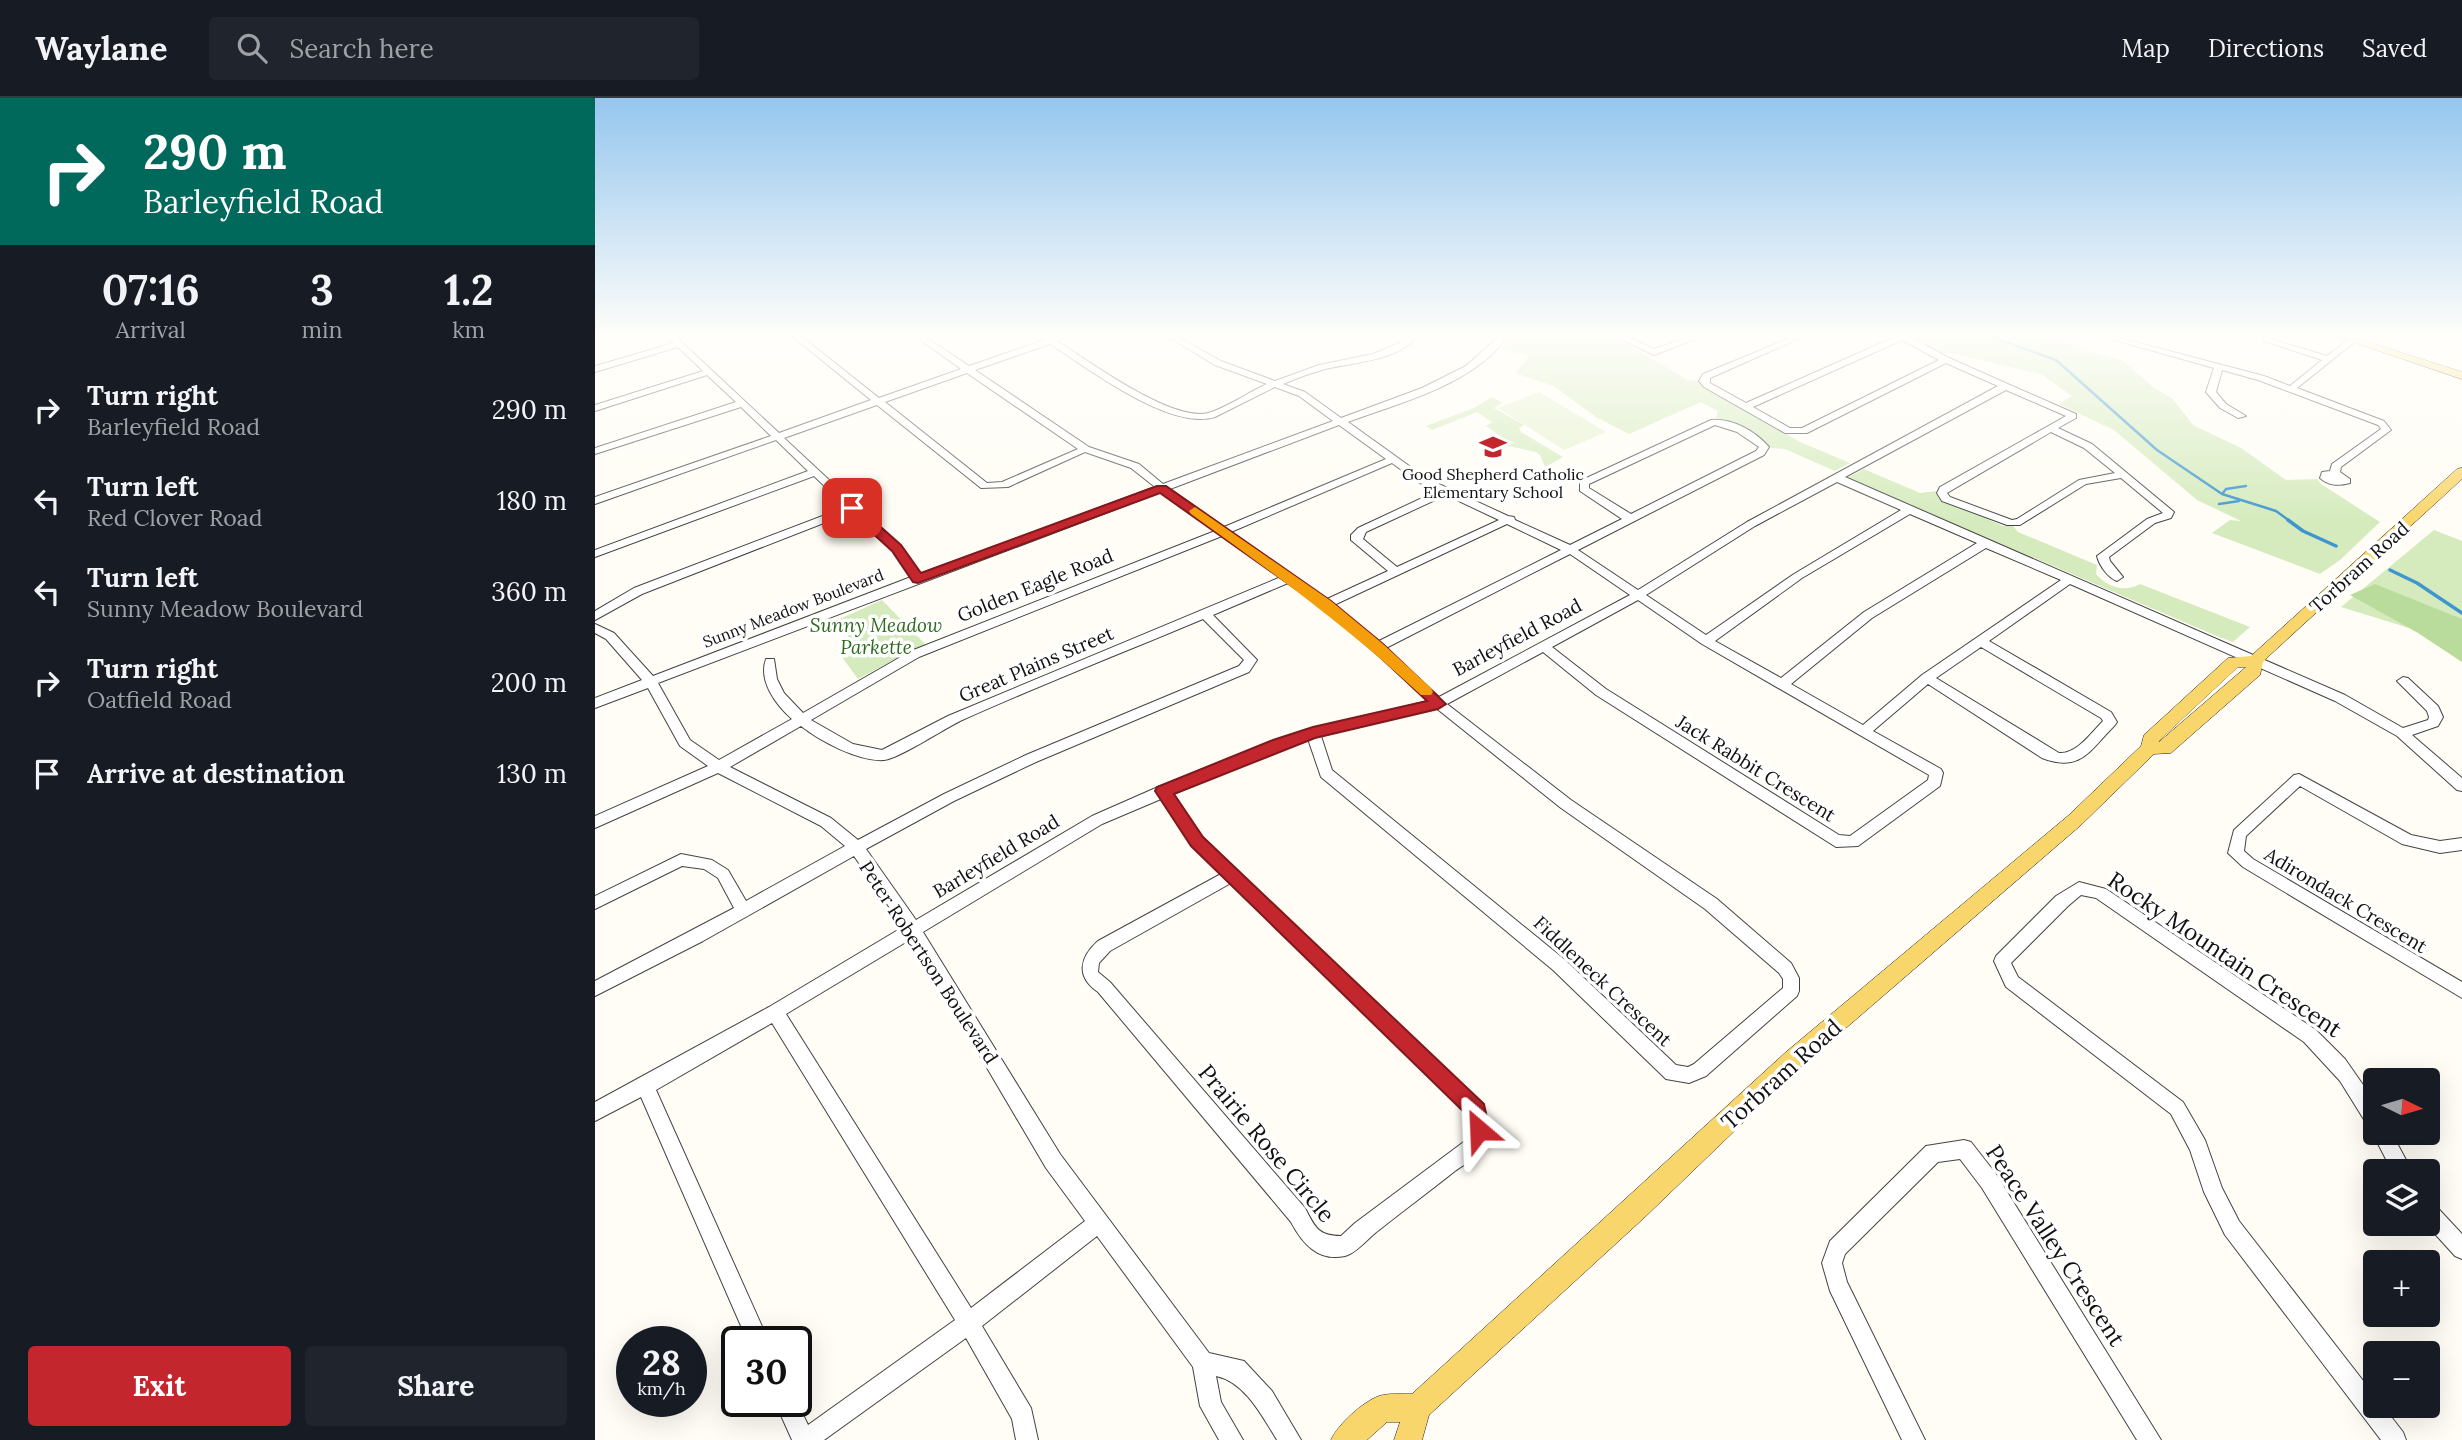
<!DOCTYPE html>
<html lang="en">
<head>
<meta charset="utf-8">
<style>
  body { margin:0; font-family:Lora,serif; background:#20242c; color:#f1f3f6; height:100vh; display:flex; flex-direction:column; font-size:26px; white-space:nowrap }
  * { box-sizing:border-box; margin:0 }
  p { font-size:23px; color:#9ea1a6 }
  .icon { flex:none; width:38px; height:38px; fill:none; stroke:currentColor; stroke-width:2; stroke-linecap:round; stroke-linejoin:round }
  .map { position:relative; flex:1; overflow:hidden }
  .side { display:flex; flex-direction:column; background:#171b24; width:595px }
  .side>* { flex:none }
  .top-card { background:#00695c; color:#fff; overflow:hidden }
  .needle { width:46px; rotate:95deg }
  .tools { position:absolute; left:1768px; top:970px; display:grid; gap:14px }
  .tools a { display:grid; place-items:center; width:77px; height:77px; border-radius:7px; background:#171b24; box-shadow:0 7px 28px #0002; font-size:35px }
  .speed { position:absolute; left:21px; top:1228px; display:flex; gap:14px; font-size:35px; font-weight:700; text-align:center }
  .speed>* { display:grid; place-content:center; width:91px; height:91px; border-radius:50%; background:#171b24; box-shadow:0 7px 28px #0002; line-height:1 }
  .speed small { font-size:18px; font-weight:400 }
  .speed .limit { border:4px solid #111; border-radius:10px; background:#fff; color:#111 }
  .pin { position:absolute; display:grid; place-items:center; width:60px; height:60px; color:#fff; margin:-30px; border-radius:14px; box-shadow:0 4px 10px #0006 }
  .me { position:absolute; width:77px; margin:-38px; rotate:334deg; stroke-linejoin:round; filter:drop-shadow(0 0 5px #0008) }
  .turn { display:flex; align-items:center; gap:24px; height:147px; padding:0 28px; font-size:32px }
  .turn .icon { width:91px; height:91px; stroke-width:2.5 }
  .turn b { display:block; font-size:49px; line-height:60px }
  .eta { display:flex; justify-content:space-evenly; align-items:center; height:119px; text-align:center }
  .eta b { font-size:42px; font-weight:800; line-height:49px }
  .cta { display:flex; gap:14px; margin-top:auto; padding:14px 28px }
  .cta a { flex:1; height:80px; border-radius:7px; background:#c4262e; color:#fff; font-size:28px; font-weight:800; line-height:80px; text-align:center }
  .cta a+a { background:#20242c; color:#f1f3f6 }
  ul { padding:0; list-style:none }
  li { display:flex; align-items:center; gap:21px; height:91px; padding:0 28px }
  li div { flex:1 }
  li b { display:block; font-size:26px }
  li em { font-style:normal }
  header { display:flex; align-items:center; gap:42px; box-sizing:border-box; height:98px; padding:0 35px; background:#171b24; border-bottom:2px solid #363941 }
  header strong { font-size:33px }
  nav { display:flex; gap:38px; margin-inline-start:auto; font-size:24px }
  .search { width:490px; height:63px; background:#20242c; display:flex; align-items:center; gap:18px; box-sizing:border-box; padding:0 24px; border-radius:7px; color:#9ea1a6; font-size:26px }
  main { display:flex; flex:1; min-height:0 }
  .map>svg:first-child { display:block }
</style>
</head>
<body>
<header>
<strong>Waylane</strong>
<div class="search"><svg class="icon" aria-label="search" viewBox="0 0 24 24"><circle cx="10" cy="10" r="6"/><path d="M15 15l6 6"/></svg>Search here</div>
<nav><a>Map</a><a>Directions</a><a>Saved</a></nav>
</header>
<main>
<section class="side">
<div class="top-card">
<div class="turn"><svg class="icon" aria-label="right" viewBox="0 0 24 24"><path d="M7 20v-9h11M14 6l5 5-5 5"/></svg><div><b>290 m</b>Barleyfield Road</div></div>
</div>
<div class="eta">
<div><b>07:16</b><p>Arrival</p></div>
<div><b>3</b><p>min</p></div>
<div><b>1.2</b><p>km</p></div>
</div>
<ul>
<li><svg class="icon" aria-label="right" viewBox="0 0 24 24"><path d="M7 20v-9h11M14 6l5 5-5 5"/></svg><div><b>Turn right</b><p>Barleyfield Road</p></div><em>290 m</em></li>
<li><svg class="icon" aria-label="left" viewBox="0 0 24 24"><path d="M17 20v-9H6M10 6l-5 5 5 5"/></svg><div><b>Turn left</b><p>Red Clover Road</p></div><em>180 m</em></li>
<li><svg class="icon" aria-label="left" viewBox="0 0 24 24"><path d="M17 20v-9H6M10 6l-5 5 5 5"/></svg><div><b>Turn left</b><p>Sunny Meadow Boulevard</p></div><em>360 m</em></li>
<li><svg class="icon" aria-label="right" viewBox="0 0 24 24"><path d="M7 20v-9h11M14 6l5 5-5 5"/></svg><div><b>Turn right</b><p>Oatfield Road</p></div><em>200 m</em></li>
<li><svg class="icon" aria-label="arrive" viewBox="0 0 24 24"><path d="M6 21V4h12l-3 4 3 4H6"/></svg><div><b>Arrive at destination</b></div><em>130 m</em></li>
</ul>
<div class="cta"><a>Exit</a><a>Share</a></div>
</section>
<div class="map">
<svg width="1867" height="1342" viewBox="0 0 1867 1342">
  <rect width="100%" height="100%" fill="#fffdf5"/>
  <!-- green -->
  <path fill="#d5ebbd" d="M917,238h101l75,44 9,1 103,61 50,21 -15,8 -50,-22 -14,-1 -40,-27 -15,-3 2,-7 -17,-9 -72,32 -33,-17 -42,-31 -39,-13 15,-17 -30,-7z
    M1316,238h131l81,25 30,26 20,12 20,26 48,23 45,32 31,-1 4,5 59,38 -40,38 -20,14 -108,-41 18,-13 11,1 -44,-21 -83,-70 -55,-26 13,-8 -31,-22 -95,-22 -4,2z
    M897,299l10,6 -8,5 30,17 -5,3 2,4 42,25 -18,10 -5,-12 -4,-3 -32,-7 6,-2 -24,-17 6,-4 -15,-10 -45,18 -6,-4 48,-18z
    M1269,371l56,24 16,-2 3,7 6,3 58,25h10l5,6 79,33 -1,9c11,13 29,19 44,10l110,43 -17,15 -14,-5 -372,-159z
    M1839,432l28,11v121l-40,-30 -81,-25z
    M287,502l44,45 -22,9 -46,25 -19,-26 9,-17 -15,-14z"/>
  <!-- forest -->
  <path fill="#b9dc9c" d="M1780,486l87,35v43l-44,-29 -68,-38z"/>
  <!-- pitch -->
  <path fill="#e6f2cf" d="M944,294l67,40 -42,18 -66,-42z"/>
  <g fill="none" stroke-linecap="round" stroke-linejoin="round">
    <!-- stream-far1 -->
    <path stroke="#3f96cf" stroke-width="2.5" d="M1394,238l67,24 101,90 65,44 54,17 15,11
      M1627,396l4,-5 20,-3
      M1624,406l20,-3"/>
    <!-- stream -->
    <path stroke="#3f96cf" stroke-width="3.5" d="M1693,422l15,11 33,15
      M1795,472l27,13 45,30"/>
    <!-- minor casing -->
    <g stroke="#444" stroke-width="2">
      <path id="minor" d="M72,238h8l104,97 92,-33 -79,-64h9l78,62 82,-29 -46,-33h9l45,30 75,-26v-4h23l-10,5c32,20 114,81 151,72 18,-5 41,-21 59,-29l-52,-19 -48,-29h9l45,25 54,20 44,-16 54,-11 26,-11 10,-7h9c-21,25 -62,26 -93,33 -14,4 -28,9 -42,15l22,8 36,26 81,-30 44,-22 33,-30h9c-35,49 -106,66 -160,86l78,56 82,38 6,1 1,3 55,25 52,-26 -42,-28v-10l131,-61c21,-2 44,11 58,27l-5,8 -186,95 60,40 109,-68 251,-136 -52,-23 -139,70h-22l-81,-46 -5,-6 4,-7 92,-38h10l-95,42v5l36,20 151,-67h11l41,22 127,56v4l-18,10 34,16 82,68 -3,6 -16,5 -46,34 1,4 13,16 -6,4c-9,-3 -18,-16 -20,-25l50,-37 16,-6 -42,-35 -35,6 -66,41h-13l-65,-24 -5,-8 3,-6 126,-71 -60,-26 -161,87 500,218 58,33 25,-8 1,-3 -2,-6 -30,-30 6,-4 5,1 30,28 5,11 -5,9 -26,9 50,43v13l-5,-1 -60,-54 -62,-35 -265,-117 -81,57 122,71 6,10 -2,3c-25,25 -34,48 -73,33l-114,-74 -55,47 68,38 2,4 -3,13 -82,60 -22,1 -240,-152 -53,-43 -96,52 124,96 146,99 74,64 8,15v13l-2,5 -91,80 -17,7 -23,-4 -113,-109 -232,-193 -13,-38 -24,8 -111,47 29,43 281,268c7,15 5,31 -3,46 -5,8 -17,14 -25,20 -25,20 -51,39 -76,59 -10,7 -22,23 -34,26 -27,6 -43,-13 -54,-34l-193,-230c-22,-15 -19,-34 0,-51l123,-67 -29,-29 -31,-46 -59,25 -179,108 137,222 149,199 35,8 28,30 29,49h-24c-15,-24 -32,-58 -61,-64l5,26 22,38h-24l-19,-34 -7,-39 -96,-131 -115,90 49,82 7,32h-22l-4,-21 -46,-81 -142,102h-32l-17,-38h21v-2l12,25 147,-105 -183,-297 -116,67 113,252h-21l-107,-245 -46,24v-19l174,-95 134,-80 -49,-71 -151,85 -108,55v-15l139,-73 -16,-30 -14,-9 -22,-3 -87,43v-13l86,-42 31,6 16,10 18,31 99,-55 -24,-20 -103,-53 -123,55v-12l113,-50 -28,-20 -32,-58 -53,20v-10l47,-18 -36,-41 -11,-6v-9l19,9 39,43 258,-99 -19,-27 -40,-38 -210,82 -47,26v-9l39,-23 212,-81 -32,-31 -219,81v-7l213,-79 -32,-31 -181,64v-7l176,-61 -30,-29 -146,47v-6l141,-46 -29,-27 -112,36v-6l108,-34 -25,-24 -83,25v-6l79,-23zM1307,242l37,20 -137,68h-12l-37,-21zM455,246c38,24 119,87 165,73l60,-30 24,9 34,25 -170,63 -24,-20 -50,-17 -114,-77zM372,275l111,76 -76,33 -15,1 -102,-81zM282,307l104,83 27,-1 77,-35 46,16 24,19 -235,87 -20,-28 -116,-108zM744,327l47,34 -162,68 -54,-38zM1120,327l22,7 22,15 -3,4 -125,63 -42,-26v-4zM1456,334l33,16 31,25 -36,7 -62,39 -5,1 -62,-23 -3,-4zM797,365l26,19 19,9 -79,37 -7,7v5l37,31 -61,28 -96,-67zM1242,384l64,28 -107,64 -88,61 -60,-40 109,-69zM566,394l54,39 -304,120 -108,62 -19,-20 -7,-14 -3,-20h-8c-8,22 10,46 26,60l-73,41 -29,-20 -32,-57zM851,397l53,25 -102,47 -34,-28 3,-7zM1315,416l67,29 -113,69 -83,66 -66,-37 87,-63zM912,426l54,26 -182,91 -45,-36zM627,438l59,41 -333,139 -66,34 -29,-6 -42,-24 108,-63zM1391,450l75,32 -139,95 -59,50 -72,-41 81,-66zM975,456l60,41 -191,102 -53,-49zM693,485c50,35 95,76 140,118l-120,29 -34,11 -116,46 -66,29 -176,104 -50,-71 88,-48 82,-39 213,-90 8,-12 -44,-45zM1043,502l64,44 227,131 -1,5 -78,56 -11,-1 -233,-146 -54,-42zM608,521l41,41 -5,6 -213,89 -82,39 -86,46 -27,-22 -101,-51 71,-41c19,15 58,36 83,34 14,-1 60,-31 76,-39 80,-36 162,-68 243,-102zM1386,549l120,71 2,3c-12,12 -26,33 -44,32l-123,-75zM841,610l125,100 144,101 74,64 4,6v9l-89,76 -6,3 -12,-2 -111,-105 -233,-190 -11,-34zM636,785l237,232 2,15 -5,11 -110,82 -14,13c-23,0 -26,-9 -36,-28l-195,-226 -12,-10 1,-9 11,-12zM316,841l135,229 39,53 -114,87 -185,-294z
        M1020,238h10l29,13 38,-13h11l-49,19z
        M1505,238h12l152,40 26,10 32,-26 -58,-19v-4l63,19 26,-20h9l-65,52 87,33 7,9 -50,37 -1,5 10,7v4c-12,3 -21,3 -30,-5l2,-6 8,-1 2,-7 49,-35 -3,-4 -120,-45 -36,-10 -6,22 10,12 20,12 -8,2 -18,-10 -14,-16 8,-24z
        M1704,676l112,61 29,6 22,-3v12l-22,3 -38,-9 -102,-58 -54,50 -2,15 9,8 209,123v16l-219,-131 -15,-14 6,-23 60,-55z
        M1484,784l27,7 210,141 29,29 30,43v30h16l21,39h-20l-20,-39 1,-4 -5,-2 -28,-45 -36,-39 -208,-144 -15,-3 -13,11 -57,57 7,14 165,125 22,38 17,48 17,33 136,175v9h7l21,27 3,8h-25l-156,-205 -21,-43 -14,-42 -19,-36 -165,-127 -12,-26 2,-5 60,-60z
        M1369,1042l7,2 25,32 165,266h-24l-155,-252 -22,-29 -22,3 -93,92 -3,9 5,19 78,158h-23l-72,-149 -8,-28 8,-22 96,-95z
        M1832,1103l7,3 28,30v25l-7,-3 -30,-33h2z"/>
    </g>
    <!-- major casing -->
    <g stroke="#222" stroke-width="1">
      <path id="major" d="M1741,238h14l112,36v7z
        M1867,370v11l-192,176 -7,7 -3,13 -89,78 -17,1 -73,71 -279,241 -157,151 -216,198 -7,25h-28l6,-18h-13l-20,18h-36c7,-16 32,-38 48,-44 10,-3 23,-2 33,-2l374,-342 283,-237 72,-69 3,-11 84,-77 23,-2 206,-187zM1643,569h8l-87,75v-1z"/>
    </g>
    <!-- minor -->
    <use href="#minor" fill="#fff" fill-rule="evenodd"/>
    <!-- major -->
    <use href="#major" fill="#f9d66b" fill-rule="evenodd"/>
  </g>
  <!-- sky -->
  <linearGradient id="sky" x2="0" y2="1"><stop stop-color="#95c6ee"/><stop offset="0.56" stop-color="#fffefa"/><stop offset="1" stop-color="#fffefa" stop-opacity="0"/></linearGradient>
  <rect width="1867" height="425" fill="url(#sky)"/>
  <!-- route -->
  <path fill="#c4262e" stroke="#7f191e" stroke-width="2" d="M562,388h9l165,115 52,43 63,60 -8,5 -123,29 -141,56 29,43 281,267 5,26 -3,7 -7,3 -8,-3 -4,-22 -276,-269 -36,-55 2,-4 116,-47 40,-13 114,-26 -54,-51 -52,-43 -161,-114 -242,90 -5,-1 -21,-31 -47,-43 11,-3 45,40 20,28z"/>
  <!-- slow -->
  <path fill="#f59e0b" d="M600,409l136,94 52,43 48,44 2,4 -2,3h-10c-72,-67 -150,-124 -230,-181l-2,-3z"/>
  <!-- icons -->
  <defs>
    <g id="school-bare" transform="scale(2.1)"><path d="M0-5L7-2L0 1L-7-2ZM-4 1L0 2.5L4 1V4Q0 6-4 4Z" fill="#c4262e" stroke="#fff" stroke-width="2.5" paint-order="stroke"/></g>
  </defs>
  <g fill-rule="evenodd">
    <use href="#school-bare" x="898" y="349"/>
  </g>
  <g text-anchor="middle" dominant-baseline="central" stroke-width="7" stroke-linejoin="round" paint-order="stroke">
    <!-- far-poi labels -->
    <g font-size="16" fill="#111" stroke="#fff">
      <text x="898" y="376">Good Shepherd Catholic<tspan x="898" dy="18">Elementary School</tspan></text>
    </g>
    <!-- far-street labels -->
    <g font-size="16" fill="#111" stroke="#fff">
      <text transform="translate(198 510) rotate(-21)">Sunny Meadow Boulevard</text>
    </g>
    <!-- street labels -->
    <g font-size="19" fill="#111" stroke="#fff">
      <text transform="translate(1764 469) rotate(-42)">Torbram Road</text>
      <text transform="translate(440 487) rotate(-22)">Golden Eagle Road</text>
      <text transform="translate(922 539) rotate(-28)">Barleyfield Road</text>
      <text transform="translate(441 566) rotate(-23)">Great Plains Street</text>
      <text transform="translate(1161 670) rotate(32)">Jack Rabbit Crescent</text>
      <text transform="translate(401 758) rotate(-31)">Barleyfield Road</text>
      <text transform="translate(1751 802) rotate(31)">Adirondack Crescent</text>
      <text transform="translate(334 864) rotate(57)">Peter Robertson Boulevard</text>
      <text transform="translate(1008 883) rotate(43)">Fiddleneck Crescent</text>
    </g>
    <!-- park labels -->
    <g font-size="19" font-style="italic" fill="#2f6b1f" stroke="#fff">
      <text x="281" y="527">Sunny Meadow<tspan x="281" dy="22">Parkette</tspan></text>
    </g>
    <!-- near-street labels -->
    <g font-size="23" fill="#111" stroke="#fff">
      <text transform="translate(1630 856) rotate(34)">Rocky Mountain Crescent</text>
      <text transform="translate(1186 976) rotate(-42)">Torbram Road</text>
      <text transform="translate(672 1045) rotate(50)">Prairie Rose Circle</text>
      <text transform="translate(1461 1147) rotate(57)">Peace Valley Crescent</text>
    </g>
  </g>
</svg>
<div class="tools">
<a><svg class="needle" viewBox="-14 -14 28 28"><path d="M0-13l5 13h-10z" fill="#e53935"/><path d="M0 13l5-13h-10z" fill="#9ea1a6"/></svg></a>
<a><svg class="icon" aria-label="layers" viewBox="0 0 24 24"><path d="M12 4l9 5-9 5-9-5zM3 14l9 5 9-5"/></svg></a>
<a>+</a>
<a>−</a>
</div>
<div class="speed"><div>28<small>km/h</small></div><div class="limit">30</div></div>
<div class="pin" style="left:257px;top:410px;background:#d93025"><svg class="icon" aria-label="arrive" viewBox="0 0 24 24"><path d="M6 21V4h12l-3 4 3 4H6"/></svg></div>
<svg class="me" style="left:884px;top:1032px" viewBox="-20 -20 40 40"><path d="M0-17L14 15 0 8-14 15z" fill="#c4262e" stroke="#fff" stroke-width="4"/></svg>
</div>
</main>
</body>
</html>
